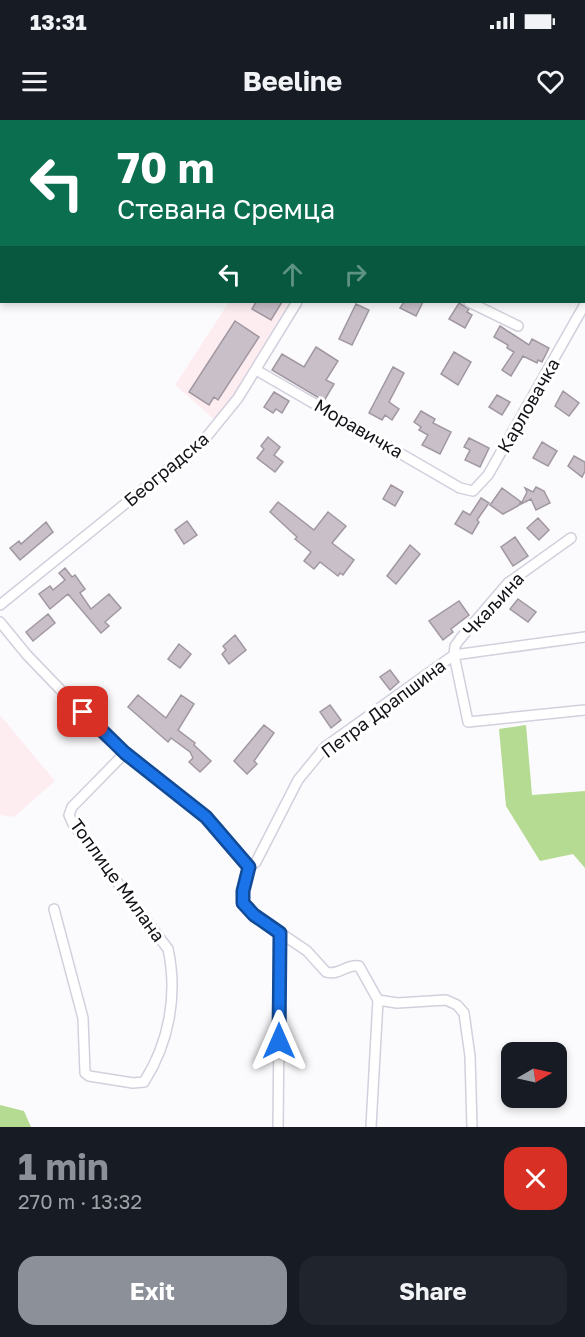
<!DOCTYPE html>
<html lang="en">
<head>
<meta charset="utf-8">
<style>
  body { margin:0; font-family:"Golos Text",sans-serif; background:#20242c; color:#f1f3f6; height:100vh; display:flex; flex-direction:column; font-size:22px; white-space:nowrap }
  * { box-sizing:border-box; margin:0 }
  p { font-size:20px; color:#9ea1a6 }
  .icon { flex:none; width:33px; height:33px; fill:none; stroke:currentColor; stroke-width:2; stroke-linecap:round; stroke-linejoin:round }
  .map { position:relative; height:1007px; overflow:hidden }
  .details { display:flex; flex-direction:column; background:#171b24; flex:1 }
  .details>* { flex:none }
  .top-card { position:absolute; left:0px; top:0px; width:585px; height:183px; box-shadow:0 3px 9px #0003; background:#0b6e4f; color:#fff; overflow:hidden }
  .needle { width:39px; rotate:81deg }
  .tools { position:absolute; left:501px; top:922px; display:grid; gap:12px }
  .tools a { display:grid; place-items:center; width:66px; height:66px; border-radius:12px; background:#171b24; box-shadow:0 3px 9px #0003; font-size:30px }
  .pin { position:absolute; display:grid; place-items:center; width:51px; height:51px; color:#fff; margin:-26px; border-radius:12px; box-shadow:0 3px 9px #0006 }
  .me { position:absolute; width:66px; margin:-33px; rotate:0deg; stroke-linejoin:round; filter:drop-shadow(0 0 4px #0008) }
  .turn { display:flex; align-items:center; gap:21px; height:126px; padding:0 18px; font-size:27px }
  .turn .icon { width:78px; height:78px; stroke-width:2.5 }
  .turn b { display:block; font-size:42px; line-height:51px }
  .lanes { display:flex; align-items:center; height:57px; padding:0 18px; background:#0003; justify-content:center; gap:30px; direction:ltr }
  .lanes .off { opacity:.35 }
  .round { display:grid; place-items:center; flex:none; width:63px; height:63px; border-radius:18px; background:#20242c }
  .headline { display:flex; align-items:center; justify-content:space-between; height:102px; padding:0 18px }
  h1 { font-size:36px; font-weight:700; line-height:45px; color:#8c9099 }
  .cta { display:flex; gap:12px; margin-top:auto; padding:12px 18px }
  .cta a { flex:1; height:69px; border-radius:18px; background:#8c9099; color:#fff; font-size:24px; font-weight:700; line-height:69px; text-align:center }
  .cta a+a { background:#20242c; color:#f1f3f6 }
  .status { display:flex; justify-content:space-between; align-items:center; height:42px; padding:0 30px; background:#171b24; direction:ltr }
  .status svg { height:16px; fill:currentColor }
  header { display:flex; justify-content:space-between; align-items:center; height:78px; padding:0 18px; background:#171b24; font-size:27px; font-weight:700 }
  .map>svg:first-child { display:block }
</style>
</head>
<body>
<div class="status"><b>13:31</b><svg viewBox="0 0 49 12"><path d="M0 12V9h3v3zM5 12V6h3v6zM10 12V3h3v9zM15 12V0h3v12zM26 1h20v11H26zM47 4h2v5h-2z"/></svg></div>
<header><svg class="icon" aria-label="menu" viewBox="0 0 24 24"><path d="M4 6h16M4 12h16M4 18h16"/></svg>Beeline<svg class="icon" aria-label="heart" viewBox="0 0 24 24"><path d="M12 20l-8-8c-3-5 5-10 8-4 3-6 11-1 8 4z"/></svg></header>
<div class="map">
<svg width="585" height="1007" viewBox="0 0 585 1007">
  <rect width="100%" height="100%" fill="#fbfbfe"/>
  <!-- industrial -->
  <path fill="#fdedf1" d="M85,0h290l-291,2z
    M229,182h62l-55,92 -21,26 -40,-35z
    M0,595l55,66 -41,36 -14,-2z"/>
  <!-- green -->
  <path fill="#b5da91" d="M526,605l6,70 53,-4v77l-12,-14 -33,7 -34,-55 -7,-77z
    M0,985l24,6 7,16h-31z"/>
  <!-- building -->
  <path fill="#c9bfc9" stroke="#a097a1" stroke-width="1.5" d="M256,182h26l-11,18 -19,-11z
    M404,182h19l-7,14 -16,-8z
    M459,183l10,6 -2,3 5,3 -7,13 -16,-9z
    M356,184l13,6 -17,35 -13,-6z
    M235,201l24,16 -41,63 -4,-3 -5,8 -20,-13z
    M500,206l29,19 3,-6 17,9 -7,14 -4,-2 -1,3 -14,-7 -12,20 -9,-6 12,-18 -7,-4 1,-3 -14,-8z
    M316,227l22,14 -12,19 8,4 -10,17 -52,-31 10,-16 22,13z
    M454,232l17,10 -13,23 -17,-11z
    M393,247l11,6 -15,29 10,7 -7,11 -7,-5 -3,5 -13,-7z
    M563,271l16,12 -10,13 -14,-10z
    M274,272l15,9 -7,12 -6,-4 -3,4 -9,-6z
    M497,275l13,7 -8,13 -13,-8z
    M421,291l14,8 -2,4 18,9 -11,22 -18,-9 6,-10 -9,-5 2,-3 -7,-5z
    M268,317l12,10 -6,8 9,7 -8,10 -18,-14 7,-9 -3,-3z
    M469,318l20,10 -9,19 -15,-7 5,-10 -6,-3z
    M542,322l15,9 -9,15 -15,-8z
    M574,336l11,6v9l-3,6 -14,-11z
    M391,365l12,7 -8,14 -12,-7z
    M536,367l8,4 6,12 -14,7 -5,-11 -10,5 6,-12 -2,-4 8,4z
    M502,368l19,14 -3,4 -15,8 -13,-9z
    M481,378l8,5 -12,17 2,2 -7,12 -17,-10 8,-13 7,4z
    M278,382l36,28 14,-18 18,14 -14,17 22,17 -11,15 -3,-2 -2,3 -18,-14 -6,7 -10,-8 7,-9 -16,-13 2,-2 -27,-25z
    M538,398l11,12 -10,10 -12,-12z
    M187,401l10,14 -13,9 -9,-14z
    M46,402l7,10 -33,28 -10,-12 9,-7 2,3z
    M515,417l13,19 -15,10 -12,-19z
    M410,425l10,9 -24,30 -9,-8z
    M65,448l7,9 3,-2 10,14 -5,4 11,16 18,-15 12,14 -16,14 4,4 -8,7 -33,-39 -18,15 -11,-15 11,-8 3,4 12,-10 -6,-7z
    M518,479l18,13 -8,10 -18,-13z
    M459,481l10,14 -18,14 2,3 -10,8 -14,-19z
    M48,494l7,9 -22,18 -7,-9z
    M235,515l11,15 -17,14 -7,-10 4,-4 -3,-4z
    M179,524l12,10 -11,14 -12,-9z
    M390,550l9,12 -9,8 -10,-13z
    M138,575l28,23 15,-23 13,9 -16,26 17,13 -1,2 17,16 -11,11 -11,-10 4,-4 -3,-6 -19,-14 -3,4 -40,-35z
    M330,585l11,15 -10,8 -11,-16z
    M264,605l10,8 -20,28 3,3 -10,10 -13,-13z"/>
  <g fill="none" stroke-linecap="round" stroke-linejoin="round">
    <!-- minor casing -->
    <g stroke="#d2d0dc" stroke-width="12">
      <path id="minor" d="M550,0l3,2
        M62,2v-2
        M379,2l1,-2
        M572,2l1,-2
        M584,17l1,1
        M469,182l49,24
        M256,250l204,118 13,3 15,-16 97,-171
        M571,418l-63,45 -48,56 -5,7 -1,9 14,67 117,-12
        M0,485l204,-165 34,-42 59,-96
        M0,502l27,33 78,81 101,81 44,50
        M250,747l6,-5 42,-82 27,-33 129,-92 131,-18
        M250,747l-7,24v12l11,12 53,36 19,21c13,4 20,-8 33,-6l19,34 19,3 49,-3 11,5 7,8 6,43 2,71
        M54,789l29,109 2,55 4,3 44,7 11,-1c25,-39 34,-87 24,-133l-95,-125 -4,-9 3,-8 53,-54
        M278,1007l2,-194
        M371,1007l7,-127"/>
    </g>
    <!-- minor -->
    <use href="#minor" stroke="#fff" stroke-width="9"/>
  </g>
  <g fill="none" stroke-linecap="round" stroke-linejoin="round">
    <!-- route casing -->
    <g stroke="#114b97" stroke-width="15">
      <path id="route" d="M83,592l42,41 81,64 43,50 -6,24v12l11,12 26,18 -1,108"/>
    </g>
    <!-- route -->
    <use href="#route" stroke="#1a73e8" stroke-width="10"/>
  </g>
  <g text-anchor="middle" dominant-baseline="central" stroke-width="6" stroke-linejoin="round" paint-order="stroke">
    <!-- street labels -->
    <g font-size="18" fill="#131217" stroke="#fff">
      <text transform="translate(528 285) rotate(-60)">Карловачка</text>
      <text transform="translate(359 308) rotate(30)">Моравичка</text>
      <text transform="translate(166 349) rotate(-40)">Београдска</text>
      <text transform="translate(493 484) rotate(-47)">Чкаљина</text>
      <text transform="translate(383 588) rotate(-37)">Петра Драпшина</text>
      <text transform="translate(118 760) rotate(54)">Топлице Милана</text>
    </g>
  </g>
</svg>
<div class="tools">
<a><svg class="needle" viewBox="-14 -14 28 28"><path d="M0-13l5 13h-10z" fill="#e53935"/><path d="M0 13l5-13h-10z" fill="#9ea1a6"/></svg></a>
</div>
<div class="pin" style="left:83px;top:592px;background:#d93025"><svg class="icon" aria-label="arrive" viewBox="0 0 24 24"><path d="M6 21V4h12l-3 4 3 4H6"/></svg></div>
<svg class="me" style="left:279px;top:921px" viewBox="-20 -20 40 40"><path d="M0-17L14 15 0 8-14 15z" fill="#1a73e8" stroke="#fff" stroke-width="4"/></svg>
<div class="top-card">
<div class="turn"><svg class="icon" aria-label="left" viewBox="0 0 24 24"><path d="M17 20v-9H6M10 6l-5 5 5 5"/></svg><div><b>70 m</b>Стевана Сремца</div></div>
<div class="lanes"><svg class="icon" aria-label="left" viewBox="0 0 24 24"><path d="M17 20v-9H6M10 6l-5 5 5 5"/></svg><svg class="icon off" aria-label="ahead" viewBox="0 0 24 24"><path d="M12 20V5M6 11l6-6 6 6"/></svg><svg class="icon off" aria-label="right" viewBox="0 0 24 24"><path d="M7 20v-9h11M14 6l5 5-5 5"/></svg></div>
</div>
</div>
<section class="details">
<div class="headline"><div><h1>1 min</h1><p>270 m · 13:32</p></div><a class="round" style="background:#d93025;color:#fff"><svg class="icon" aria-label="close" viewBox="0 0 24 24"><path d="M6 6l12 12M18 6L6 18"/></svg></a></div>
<div class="cta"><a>Exit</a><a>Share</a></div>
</section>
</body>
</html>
